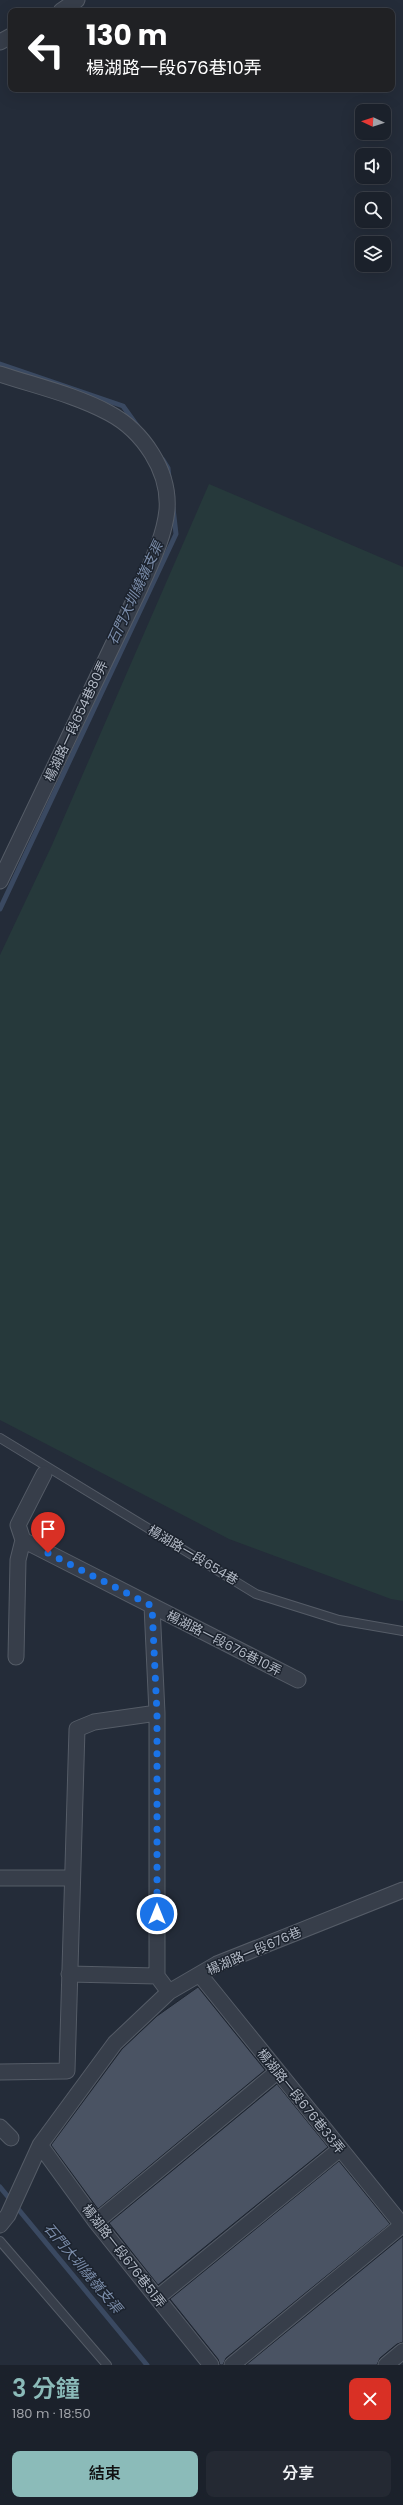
<!DOCTYPE html>
<html lang="zh-TW">
<head>
<meta charset="utf-8">
<style>
  body { margin:0; font-family:Poppins,"Noto Sans TC",sans-serif; background:#242933; color:#f1f3f6; height:100vh; display:flex; flex-direction:column; font-size:15px; white-space:nowrap }
  * { box-sizing:border-box; margin:0 }
  p { font-size:13px; color:#a0a3a9 }
  .icon { flex:none; width:22px; height:22px; fill:none; stroke:currentColor; stroke-width:2; stroke-linecap:round; stroke-linejoin:round }
  .map { position:relative; height:2365px; overflow:hidden }
  .details { display:flex; flex-direction:column; background:#1b212b; flex:1 }
  .details>* { flex:none }
  .top-card { position:absolute; left:8px; top:8px; width:387px; height:84px; border-radius:8px; box-shadow:0 4px 16px #0002,0 0 0 1px #393e47; background:#202124; color:#fff; overflow:hidden }
  .needle { width:26px; rotate:274deg }
  .fabs { position:absolute; left:355px; top:104px; display:grid; gap:8px }
  .fabs a { display:grid; place-items:center; width:36px; height:36px; border-radius:8px; background:#1b212b; box-shadow:0 4px 16px #0002,0 0 0 1px #393e47; font-size:20px }
  .pin { position:absolute; display:grid; place-items:center; width:34px; height:34px; color:#fff; margin:-41px -17px; border-radius:50% 50% 50% 0; rotate:-45deg; box-shadow:0 0 4px #0007 }
  .pin .icon { rotate:45deg }
  .me { position:absolute; width:44px; margin:-22px; rotate:0deg; stroke-linejoin:round; filter:drop-shadow(0 0 3px #0008) }
  .turn { display:flex; align-items:center; gap:14px; height:84px; padding:0 12px; font-size:18px }
  .turn .icon { width:52px; height:52px; stroke-width:2.5 }
  .turn b { display:block; font-size:28px; line-height:34px }
  .round { display:grid; place-items:center; flex:none; width:42px; height:42px; border-radius:8px; background:#242933 }
  .head { display:flex; align-items:center; justify-content:space-between; height:68px; padding:0 12px }
  h1 { font-size:24px; font-weight:600; line-height:30px; color:#8bbbb9 }
  .button { display:flex; gap:8px; margin-top:auto; padding:8px 12px }
  .button a { flex:1; height:46px; border-radius:8px; background:#8bbbb9; color:#111; font-size:16px; font-weight:600; line-height:46px; text-align:center }
  .button a+a { background:#242933; color:#f1f3f6 }
  .map>svg:first-child { display:block }
</style>
</head>
<body>
<div class="map">
<svg width="403" height="2365" viewBox="0 0 403 2365">
  <rect width="100%" height="100%" fill="#242c39"/>
  <!-- green -->
  <path fill="#26393b" d="M209,484l194,83v1034l-12,-2 -162,-60 -229,-119v-465l52,-110z"/>
  <g fill="none" stroke-linecap="round" stroke-linejoin="round">
    <!-- stream -->
    <path stroke="#3a4961" stroke-width="5" d="M0,364l123,42 15,21
      M163,460l5,8 1,10
      M0,909l176,-375 -3,-26
      M0,2187l147,178"/>
  </g>
  <!-- building -->
  <path fill="#4a5363" stroke="#1e2530" d="M198,1987l67,83 -167,139 -47,-64 71,-96 35,-33z
    M277,2084l51,63 -170,138 -49,-62z
    M339,2161l51,63 -164,134 -3,7h-3l-2,-6 -48,-60z
    M403,2236v106l-6,2 -17,14 -3,7h-131z"/>
  <g fill="none" stroke-linecap="round" stroke-linejoin="round">
    <!-- service casing -->
    <g stroke="#555c67" stroke-width="10">
      <path id="service" d="M0,1438l256,156 83,26 64,11
        M0,2241l107,124"/>
    </g>
    <!-- minor casing -->
    <g stroke="#555c67" stroke-width="17">
      <path id="minor" d="M61,11l16,-11
        M0,42l11,-6
        M0,374c36,12 76,21 109,39 34,18 61,58 58,97 -3,28 -16,53 -27,78l-140,293
        M44,1474l-26,51 5,15 275,140
        M152,1606l5,107v263l12,16
        M16,1657l2,-97 5,-20
        M0,1878h71
        M69,1974l88,2
        M200,1975l203,251
        M0,2072l67,-1 10,-342 17,-7 63,-9
        M0,2127l11,11
        M40,2145l56,77 115,143
        M96,2222l181,-150
        M0,2225l8,-10 32,-70 75,-102 54,-51 48,-28 186,-74
        M157,2298l183,-149
        M232,2365l170,-140
        M386,2365l17,-14"/>
    </g>
    <!-- service -->
    <use href="#service" stroke="#373e4a" stroke-width="8"/>
    <!-- minor -->
    <use href="#minor" stroke="#373e4a" stroke-width="15"/>
  </g>
  <g fill="none" stroke-linecap="round" stroke-linejoin="round">
    <!-- route -->
    <path stroke="#1a73e8" stroke-width="7" stroke-dasharray="0 12.6" d="M48,1553l104,53 5,108v200"/>
  </g>
  <g text-anchor="middle" dominant-baseline="central" stroke-width="3" stroke-linejoin="round" paint-order="stroke">
    <!-- street labels -->
    <g font-size="13" fill="#b2b9c5" stroke="#1c232e">
      <text transform="translate(76 721) rotate(-65)">楊湖路一段654巷80弄</text>
      <text transform="translate(193 1555) rotate(31)">楊湖路一段654巷</text>
      <text transform="translate(224 1643) rotate(27)">楊湖路一段676巷10弄</text>
      <text transform="translate(254 1951) rotate(-23)">楊湖路一段676巷</text>
      <text transform="translate(301 2101) rotate(51)">楊湖路一段676巷33弄</text>
      <text transform="translate(124 2256) rotate(52)">楊湖路一段676巷51弄</text>
    </g>
    <!-- water labels -->
    <g font-size="14" font-style="italic" fill="#7c8eab" stroke="#1c232e">
      <text transform="translate(135 593) rotate(-65)">石門大圳繞嶺支渠</text>
      <text transform="translate(83 2268) rotate(50)">石門大圳繞嶺支渠</text>
    </g>
  </g>
</svg>
<div class="fabs">
<a><svg class="needle" viewBox="-14 -14 28 28"><path d="M0-13l5 13h-10z" fill="#e53935"/><path d="M0 13l5-13h-10z" fill="#a0a3a9"/></svg></a>
<a><svg class="icon" aria-label="sound" viewBox="0 0 24 24"><path d="M4 9h4l5-4v14l-5-4H4zM17 9q2 3 0 6"/></svg></a>
<a><svg class="icon" aria-label="search" viewBox="0 0 24 24"><circle cx="10" cy="10" r="6"/><path d="M15 15l6 6"/></svg></a>
<a><svg class="icon" aria-label="layers" viewBox="0 0 24 24"><path d="M12 4l9 5-9 5-9-5zM3 14l9 5 9-5"/></svg></a>
</div>
<div class="pin" style="left:48px;top:1553px;background:#d93025"><svg class="icon" aria-label="arrive" viewBox="0 0 24 24"><path d="M6 21V4h12l-3 4 3 4H6"/></svg></div>
<svg class="me" style="left:157px;top:1914px" viewBox="-20 -20 40 40"><circle r="17" fill="#1a73e8" stroke="#fff" stroke-width="3"/><path d="M0-11L8 9 0 5-8 9z" fill="#fff"/></svg>
<div class="top-card">
<div class="turn"><svg class="icon" aria-label="left" viewBox="0 0 24 24"><path d="M17 20v-9H6M10 6l-5 5 5 5"/></svg><div><b>130 m</b>楊湖路一段676巷10弄</div></div>
</div>
</div>
<section class="details">
<div class="head"><div><h1>3 分鐘</h1><p>180 m · 18:50</p></div><a class="round" style="background:#d93025;color:#fff"><svg class="icon" aria-label="close" viewBox="0 0 24 24"><path d="M6 6l12 12M18 6L6 18"/></svg></a></div>
<div class="button"><a>結束</a><a>分享</a></div>
</section>
</body>
</html>
